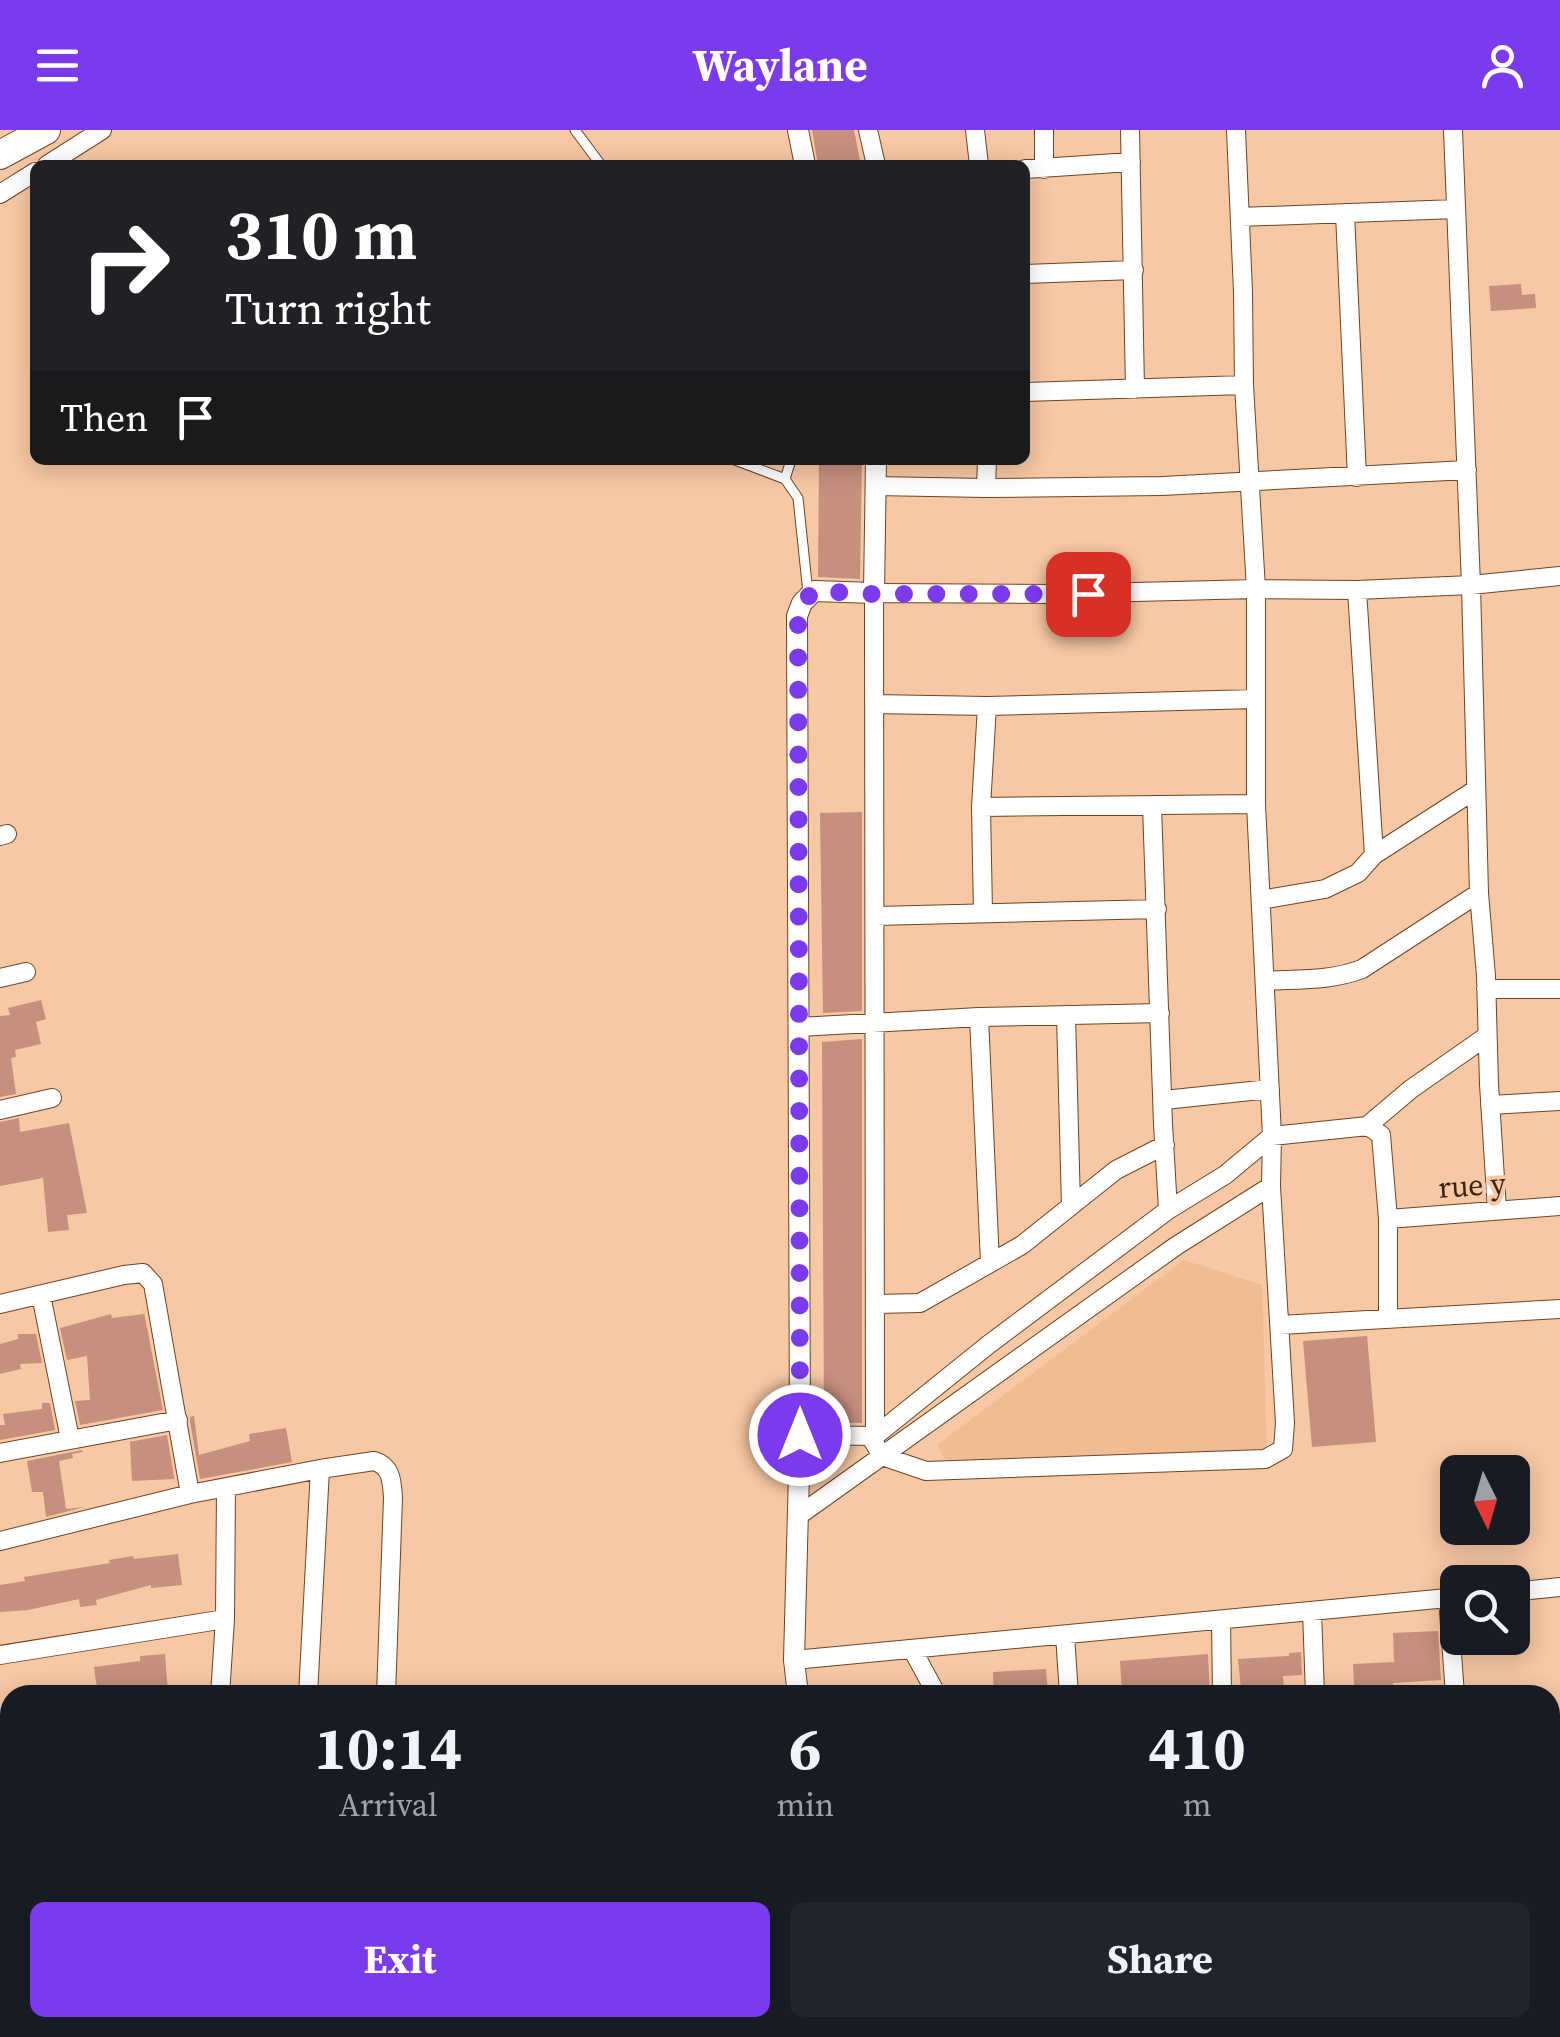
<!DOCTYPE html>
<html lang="en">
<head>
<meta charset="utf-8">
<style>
  body { margin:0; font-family:"Source Serif 4",serif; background:#20242c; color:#f1f3f6; height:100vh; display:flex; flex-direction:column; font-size:38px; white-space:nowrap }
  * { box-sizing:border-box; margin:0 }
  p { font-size:32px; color:#9ea1a6 }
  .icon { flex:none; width:55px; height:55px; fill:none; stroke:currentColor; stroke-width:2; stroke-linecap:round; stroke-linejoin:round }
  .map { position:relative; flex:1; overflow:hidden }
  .side { position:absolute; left:0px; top:1555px; width:1560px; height:352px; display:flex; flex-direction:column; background:#171b24; border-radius:30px 30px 0 0; box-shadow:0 5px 25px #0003 }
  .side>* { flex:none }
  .guide { position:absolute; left:30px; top:30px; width:1000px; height:305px; border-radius:15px; box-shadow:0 5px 25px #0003; background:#202124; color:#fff; overflow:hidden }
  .needle { width:65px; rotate:175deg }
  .controls { position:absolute; left:1440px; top:1325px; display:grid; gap:20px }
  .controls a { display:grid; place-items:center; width:90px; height:90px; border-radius:15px; background:#171b24; box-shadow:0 5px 25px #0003; font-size:50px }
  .pin { position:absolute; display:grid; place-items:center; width:85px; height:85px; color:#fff; margin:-42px; border-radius:20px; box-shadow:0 5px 15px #0006 }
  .me { position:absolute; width:110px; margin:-55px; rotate:0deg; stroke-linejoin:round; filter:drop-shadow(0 0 8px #0008) }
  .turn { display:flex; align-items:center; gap:35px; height:210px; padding:0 30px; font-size:45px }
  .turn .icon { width:130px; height:130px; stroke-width:2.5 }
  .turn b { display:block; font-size:70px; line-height:85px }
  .then { display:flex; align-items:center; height:95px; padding:0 30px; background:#0003; gap:20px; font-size:38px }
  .eta { display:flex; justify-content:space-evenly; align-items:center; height:170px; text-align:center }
  .eta b { font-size:60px; font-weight:700; line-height:70px }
  .primary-button { display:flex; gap:20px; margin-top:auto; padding:20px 30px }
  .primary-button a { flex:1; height:115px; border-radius:15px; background:#7c3aed; color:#fff; font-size:40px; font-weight:700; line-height:115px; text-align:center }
  .primary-button a+a { background:#20242c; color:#f1f3f6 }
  header { display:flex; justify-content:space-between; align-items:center; height:130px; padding:0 30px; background:#7c3aed; color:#fff; font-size:45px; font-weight:700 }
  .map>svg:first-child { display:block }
</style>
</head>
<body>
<header><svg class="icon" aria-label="menu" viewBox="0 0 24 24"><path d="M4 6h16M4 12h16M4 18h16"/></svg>Waylane<svg class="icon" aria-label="person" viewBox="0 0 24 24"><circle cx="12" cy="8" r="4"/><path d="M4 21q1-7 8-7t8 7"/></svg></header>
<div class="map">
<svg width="1560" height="1907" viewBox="0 0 1560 1907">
  <rect width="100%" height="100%" fill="#f7c8a4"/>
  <!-- built -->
  <path fill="#f0bc93" d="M1184,1130l78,25 5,167 -322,8 -8,-15z"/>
  <!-- building -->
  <path fill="#c68f7e" d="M812,0h42l7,35h-43z
    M1521,154l1,11 13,-1 1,14 -45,3 -2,-25z
    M819,330h43l-2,119 -42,-2z
    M862,682v199l-39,2 -3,-200z
    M41,870l5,19 -10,3 5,22 -26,6 1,7 -5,1 5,36 -16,3v-81l10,-1 -2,-7z
    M862,909v384h-38l-2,-381z
    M19,988l1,14 49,-9 18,90 -20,2 2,15 -21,2 -5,-54 -43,8v-64z
    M143,1177l20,103 -83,15 -5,-24 15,-1 -3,-44 -20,4 -7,-32 51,-14 1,4 32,-4z
    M18,1204h18l6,29 -22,1 1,5 -21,5v-30l18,-5z
    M1367,1206l9,106 -64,5 -9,-106z
    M42,1273h8l5,27 -55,10v-15h5l-2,-11 39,-5z
    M194,1286l5,39 51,-14 -1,-7 37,-6 6,34 -92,17 -10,-57v-5z
    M167,1305l8,48 -1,-4 -42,2 -2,-39 -12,2z
    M82,1320l1,2 -11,2 1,4 -14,3 7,48 18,-2 -38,10 -3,-25h-11l-5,-31z
    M178,1424l4,31 -31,3v-3l-55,15 1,5 -17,2 -1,-8 -51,11 -28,2v-27l25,-4 -1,-4 86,-14 -1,-3 24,-4 1,3z
    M1438,1501l3,49 -48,3v12h-33l-1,-10h-5l-1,-21 41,-2 -1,-29z
    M1301,1522l1,23 -19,1 1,14 -29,2 -1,-5 -13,2 -3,-30 51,-3v-3z
    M165,1524l3,39 -25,1 -1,-3 -44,4 -4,-28 46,-6v-5z
    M1208,1524l2,41h-88l-2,-34z
    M1046,1539l2,26h-54l-1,-23z"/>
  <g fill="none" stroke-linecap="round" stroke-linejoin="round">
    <!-- service casing -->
    <g stroke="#6d4525" stroke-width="11">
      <path id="service" d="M575,0l26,35
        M735,330l50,19 13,19 10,95
        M785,349l6,-19"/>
    </g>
    <!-- minor casing -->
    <g stroke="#6d4525" stroke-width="20">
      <path id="minor" d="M868,0l8,35
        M975,0l4,35
        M1130,0l5,259
        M1453,0l18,455 8,308 7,83 3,108 8,126
        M47,35l55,-35
        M1025,39l106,-7
        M1044,39v-39
        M0,64l35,-22
        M1345,83l12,264
        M1240,87l216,-8
        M1025,144l109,-4
        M1025,262l219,-7
        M875,356l111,2 176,-2 305,-16
        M986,358l1,-28
        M1357,460l17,265
        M874,574l113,2 269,-7
        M1152,676l11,318 5,86
        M981,677l275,-3
        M0,706l7,-2
        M1261,770l64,-11 33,-16 16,-18 101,-65
        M983,783l-2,-106 6,-101
        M875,786l282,-7
        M0,848l26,-6
        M1265,851c33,-2 66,0 97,-12l117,-76
        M1486,859h74
        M1066,885l5,191
        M979,887l11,246
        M799,897l180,-10 181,-4
        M1164,970l106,-11
        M1490,975l70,-4
        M0,980l52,-12
        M1366,997l45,-38 76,-53
        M1388,1089l172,-13
        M41,1165l29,144
        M0,1174l124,-29 19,-2 10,11 37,210
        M876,1174l44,-1 102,-58 94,-75 49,-25
        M1280,1195l280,-16
        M800,1305l75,1 113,-91 180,-135 57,-35 47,-39 96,-10 13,9 7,84v99
        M870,1306l12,20 44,15 339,-12 18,-10 2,-26 -14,-237 1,-50 -16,-332v-215l-12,-204 -1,-93 -7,-162
        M875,1306l-1,-843 181,1 201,-5 101,1 114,-5 89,-9
        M0,1323l178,-33
        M320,1339l54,-8c18,5 18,22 19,37l-7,197
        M798,1386l378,-270 95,-60
        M0,1411l190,-47 130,-25 -12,226
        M1512,1462l48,-5
        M1448,1468l7,97
        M1312,1481l3,84
        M1221,1490l1,75
        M1065,1505l4,60
        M912,1519l25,46
        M0,1525l225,-36
        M794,1530l664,-63
        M220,1565l5,-76 1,-132
        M0,1638l3,13
        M1550,1719h10
        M0,1767l10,-3
        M88,1898l2,9
        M401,1898l2,9
        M276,1907l1,-9"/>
    </g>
    <!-- tertiary casing -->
    <g stroke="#6d4525" stroke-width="22">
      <path id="tertiary" d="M798,0l7,35
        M798,1565l-4,-35 6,-225 -3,-819 5,-13 12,-12 60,2 2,-133
        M794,1907l2,-9"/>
    </g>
    <!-- primary casing -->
    <g stroke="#6d4525" stroke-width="30">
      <path id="primary" d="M0,25l46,-25"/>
    </g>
    <!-- service -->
    <use href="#service" stroke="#fff" stroke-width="9"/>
    <!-- minor -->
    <use href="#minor" stroke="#fff" stroke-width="18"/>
    <!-- tertiary -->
    <use href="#tertiary" stroke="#fff" stroke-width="20"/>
    <!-- primary -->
    <use href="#primary" stroke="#fff" stroke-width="28"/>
  </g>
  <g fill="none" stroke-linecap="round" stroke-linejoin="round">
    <!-- route -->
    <path stroke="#7c3aed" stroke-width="18" stroke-dasharray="0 32.4" d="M800,1305l-2,-819 4,-13 12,-12 60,3h214"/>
  </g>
  <g text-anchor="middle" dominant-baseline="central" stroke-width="8" stroke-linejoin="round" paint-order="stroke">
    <!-- street labels -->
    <g font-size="30" fill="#362416" stroke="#f7c8a4">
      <text transform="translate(1472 1055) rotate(-4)">rue y</text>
    </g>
  </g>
</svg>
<div class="controls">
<a><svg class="needle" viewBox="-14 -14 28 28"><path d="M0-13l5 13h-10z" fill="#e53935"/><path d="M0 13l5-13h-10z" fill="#9ea1a6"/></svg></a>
<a><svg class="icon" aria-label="search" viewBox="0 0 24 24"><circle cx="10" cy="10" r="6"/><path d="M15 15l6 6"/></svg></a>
</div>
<div class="pin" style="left:1088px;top:464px;background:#d93025"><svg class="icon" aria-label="arrive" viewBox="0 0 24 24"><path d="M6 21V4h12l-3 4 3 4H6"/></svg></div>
<svg class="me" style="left:800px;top:1305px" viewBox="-20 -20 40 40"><circle r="17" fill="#7c3aed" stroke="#fff" stroke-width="3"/><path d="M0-11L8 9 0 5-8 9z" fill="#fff"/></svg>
<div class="guide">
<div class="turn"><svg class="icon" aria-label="right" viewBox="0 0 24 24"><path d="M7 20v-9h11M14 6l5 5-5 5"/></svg><div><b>310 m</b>Turn right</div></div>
<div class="then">Then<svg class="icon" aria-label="arrive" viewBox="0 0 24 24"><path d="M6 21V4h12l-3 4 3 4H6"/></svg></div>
</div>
<section class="side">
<div class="eta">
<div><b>10:14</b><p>Arrival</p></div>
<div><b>6</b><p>min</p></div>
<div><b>410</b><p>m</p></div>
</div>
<div class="primary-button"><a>Exit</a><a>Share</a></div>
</section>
</div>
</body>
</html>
